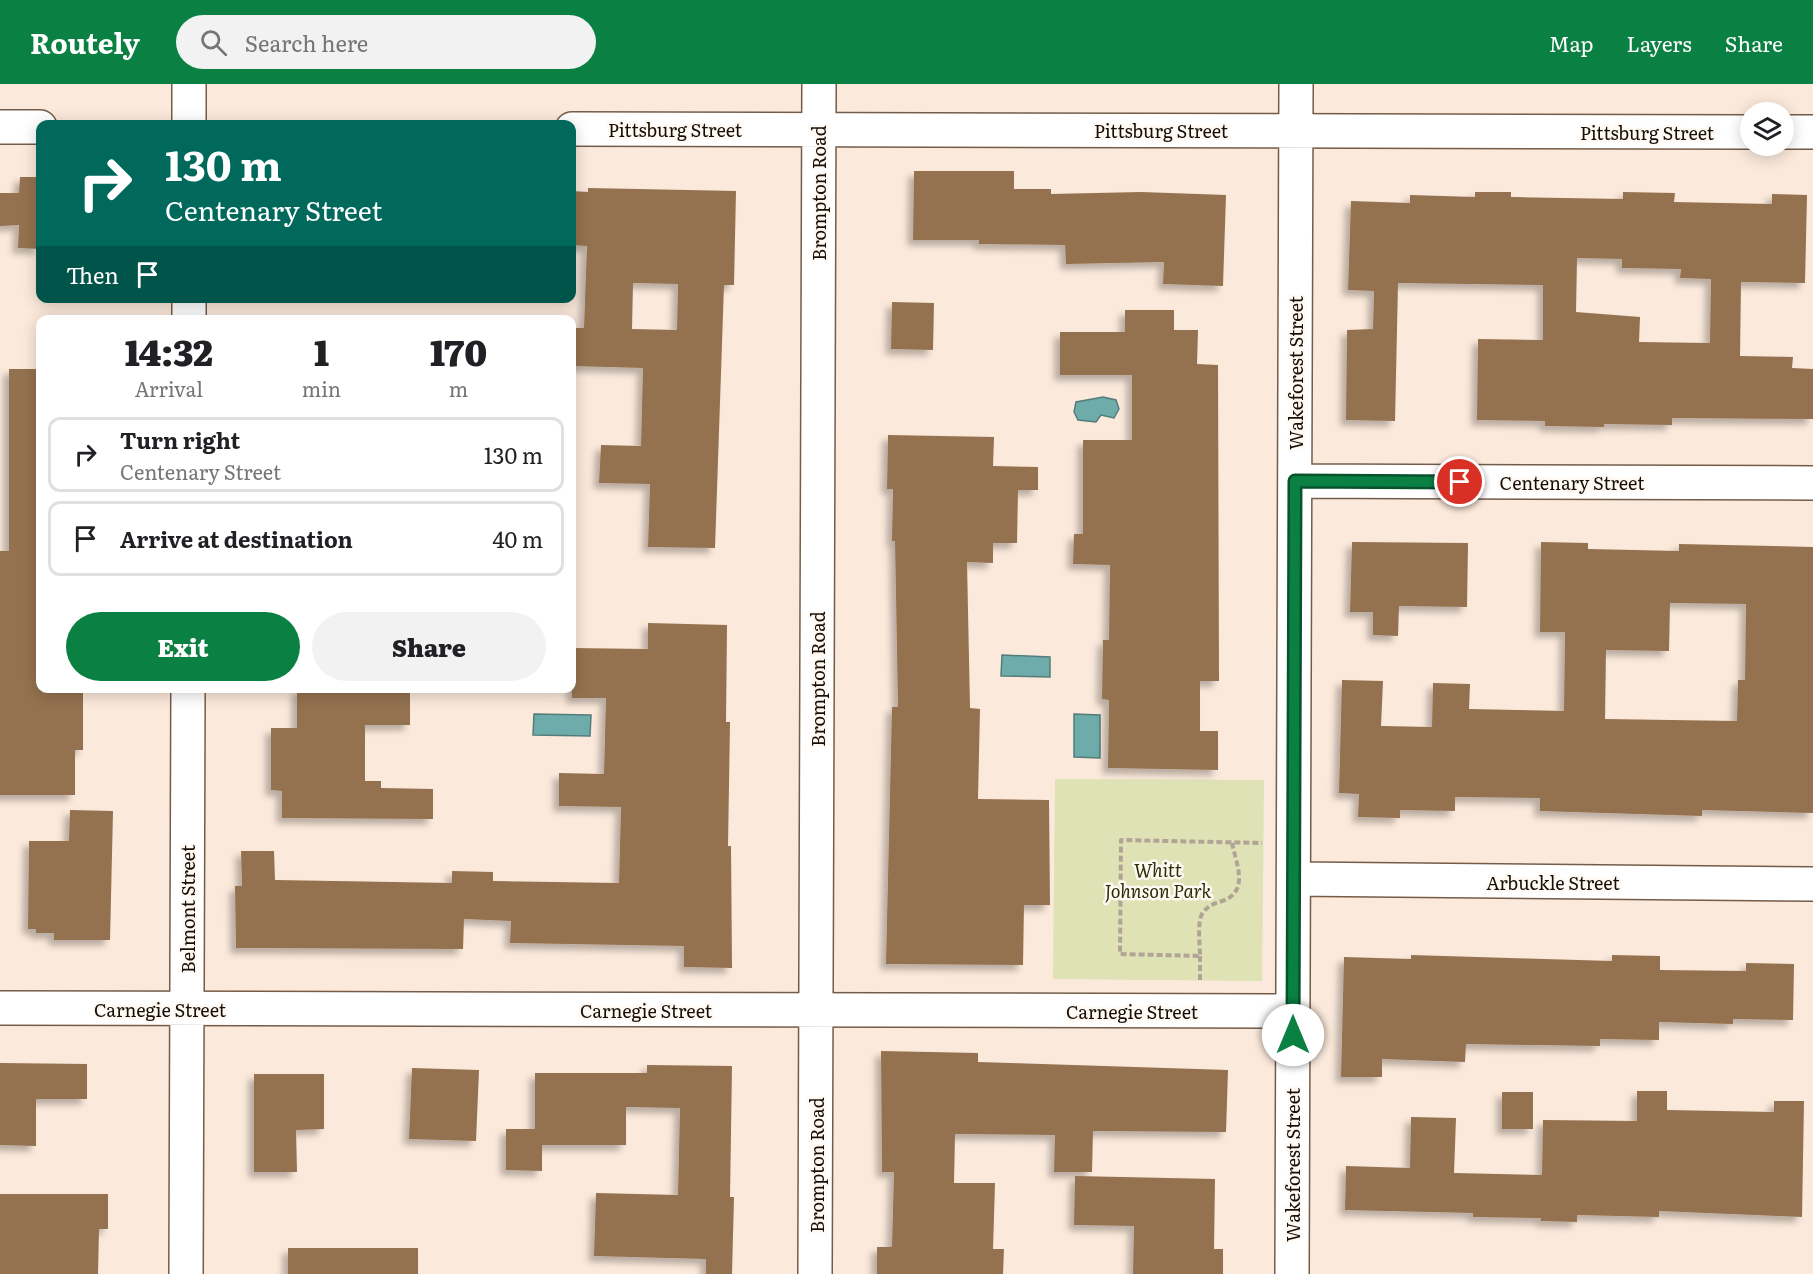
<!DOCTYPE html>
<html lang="en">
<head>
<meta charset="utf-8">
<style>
  body { margin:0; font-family:Literata,serif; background:#f2f2f2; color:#202124; height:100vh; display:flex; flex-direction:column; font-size:22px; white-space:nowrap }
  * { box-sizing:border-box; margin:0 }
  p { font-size:20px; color:#757577 }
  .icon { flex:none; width:33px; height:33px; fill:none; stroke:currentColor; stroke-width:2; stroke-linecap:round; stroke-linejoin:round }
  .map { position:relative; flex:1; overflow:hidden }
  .side { position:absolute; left:36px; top:231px; width:540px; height:378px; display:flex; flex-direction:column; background:#fff; border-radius:12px; box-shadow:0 3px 15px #0003 }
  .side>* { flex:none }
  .top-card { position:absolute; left:36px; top:36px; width:540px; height:183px; border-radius:12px; box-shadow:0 3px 15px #0003; background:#00695c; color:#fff; overflow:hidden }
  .fabs { position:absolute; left:1740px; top:18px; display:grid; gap:12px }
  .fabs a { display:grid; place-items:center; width:54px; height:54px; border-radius:50%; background:#fff; box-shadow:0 3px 15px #0003; font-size:30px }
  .pin { position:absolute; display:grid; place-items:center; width:51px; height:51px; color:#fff; margin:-26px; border:3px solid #fff; border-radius:50%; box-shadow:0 2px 6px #0007 }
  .me { position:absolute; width:66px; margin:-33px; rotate:0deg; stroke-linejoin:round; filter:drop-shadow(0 0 4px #0008) }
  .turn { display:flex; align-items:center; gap:21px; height:126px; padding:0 30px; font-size:27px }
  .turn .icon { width:78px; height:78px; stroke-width:2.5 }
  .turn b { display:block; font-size:42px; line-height:51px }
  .then { display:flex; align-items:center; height:57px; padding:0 30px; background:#0003; gap:12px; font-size:22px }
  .eta { display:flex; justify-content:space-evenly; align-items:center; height:102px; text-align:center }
  .eta b { font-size:36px; font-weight:800; line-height:42px }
  .cta { display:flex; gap:12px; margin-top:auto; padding:12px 30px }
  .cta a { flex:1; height:69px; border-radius:36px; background:#0b8043; color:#fff; font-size:24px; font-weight:800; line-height:69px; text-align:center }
  .cta a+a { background:#f2f2f2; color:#202124 }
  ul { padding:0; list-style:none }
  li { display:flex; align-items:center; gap:18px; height:75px; margin:0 12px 9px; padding:0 18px; border:3px solid #e0e0e0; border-radius:12px }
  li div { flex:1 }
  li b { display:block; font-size:22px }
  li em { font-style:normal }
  header { display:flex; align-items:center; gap:36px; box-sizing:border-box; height:84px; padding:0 30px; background:#0b8043; color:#fff }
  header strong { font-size:28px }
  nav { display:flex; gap:33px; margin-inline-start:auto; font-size:21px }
  .search { width:420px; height:54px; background:#f2f2f2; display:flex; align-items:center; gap:15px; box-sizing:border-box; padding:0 21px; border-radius:33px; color:#757577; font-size:22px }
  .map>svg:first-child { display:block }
</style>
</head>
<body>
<header>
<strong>Routely</strong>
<div class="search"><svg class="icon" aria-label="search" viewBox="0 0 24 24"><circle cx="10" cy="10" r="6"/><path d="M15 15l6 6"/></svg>Search here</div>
<nav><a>Map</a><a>Layers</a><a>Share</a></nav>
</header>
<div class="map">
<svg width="1813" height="1190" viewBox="0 0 1813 1190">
  <defs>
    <filter id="shadow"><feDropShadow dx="-5.5" dy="5.5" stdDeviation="3" flood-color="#0004"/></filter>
  </defs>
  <rect width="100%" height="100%" fill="#fbe9db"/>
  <!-- green -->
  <path fill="#dee2b4" d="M1055,695l209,1 -2,201 -209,-2z"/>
  <!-- water -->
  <path fill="#6dacab" stroke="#547d7a" stroke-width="1.5" d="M1103,313l13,3 3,9 -5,9 -13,-3 -5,7 -18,-2 -4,-8 2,-10z
    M1002,571l48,2v20l-49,-1z
    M534,630l57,1 -1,21 -57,-1z
    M1074,630l26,1v43l-26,-1z"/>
  <!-- building -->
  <path fill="#947250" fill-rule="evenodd" filter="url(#shadow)" d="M914,87h100v18h37v5l90,-2 85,3 -3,91 -60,-2 1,-22 -98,2 -1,-19 -86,-1v-4h-66z
    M20,93h20v72l-22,-1 1,-23 -19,1v-33h19z
    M588,104l148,3 -2,94h-10l-9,263 -67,-1 2,-63 -51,-1 2,-38 40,1 2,-78 -71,-2v-38h12l3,-82 -15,-1v-54l16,1zM633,199l45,1 -1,46 -45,-1z
    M1475,108h36v5l112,2v-7l52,1 -1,9 98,2v-10l35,1 -2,88 -64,-1 -1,74 53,1 -1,11 21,1v50l-141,-1v7l-68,-1v3l-59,-1v-5l-68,-1 1,-81 65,1v-55l-145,-2 -3,138 -49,-1 1,-90 26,-1 1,-38 -26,-1 3,-89 59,2v-8l65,2zM1577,174l45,1v9l59,1 -1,9 31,1 -1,64 -71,-1 1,-25 -64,-5z
    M892,218l42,1 -1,47 -42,-1z
    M1125,226h49v20h24l-1,34 21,1 1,316h-19v50h18v39l-110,-2 1,-68 -7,-1 1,-59h6l1,-75 -37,-1 1,-30h9v-94h49v-65h-72v-43h65z
    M9,285h31v190h-3l-1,81h4v48h43v62h-8v45h-75v-244h9z
    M888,351l106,2 -1,29 45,1v23h-20l-1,53h-24v20l-26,-1 3,146 10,1 -2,90 71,1 1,105h-26l-1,60 -137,-1 6,-257h6l-3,-166h-3l1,-52h-6z
    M1352,458l116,1 -1,64 -68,-1 -1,30 -25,-1v-23h-23z
    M1541,458l47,1v6l91,2v-7l134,3v266l-111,-3v6l-162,-5v-13l-85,-1v14l-55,-1v8l-42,-1 1,-23 -20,-1 3,-113 41,1 -2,45 51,1 1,-44 37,1 -1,25 95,2 1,-79h-25zM1670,519l76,1 -1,76h-7l-1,41 -132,-2 1,-69 63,1z
    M648,539l79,2 -1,97h4l-2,124h3l1,122 -48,-1v-21l-174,-3 1,-22 -47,-2 -1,30 -227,-1 -1,-62h7l-1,-35h33l1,29 177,3v-12l41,1v9l126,2 2,-76 -62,-1v-33l45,1 2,-76h-34v-50l76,1z
    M297,604h113v37h-45v56h16v7l52,1v30l-151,-1v-27l-11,-1v-62h26z
    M70,726l43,1 -3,129h-56v-7h-18v-4h-8l1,-88h40z
    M1411,871l201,6v-6l48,1v14l86,1v-8l48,1 -1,56 -60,-1v5l-74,-2v18l-59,-1v7l-134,-2 -1,18 -83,-3v18h-41l3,-120 67,2z
    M881,967l97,2v9l250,8 -2,62 -133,-1 -1,41h-38l1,-37 -100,-1 -1,49h41l-2,66h11l-1,25h-126v-27h15l2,-75h-12z
    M0,979l87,1v35h-51v47l-36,-1z
    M647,981l85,1 -2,131h4l-2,77h-26v-15l-112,-3 2,-63 82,2 2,-87 -54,-1v38h-84v26l-36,-1v-41h29v-56h112z
    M412,984l67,2 -3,71 -67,-2z
    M254,990h70v55l-28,1 1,42h-43z
    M1637,1007h30v19l107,2v-11h30l-2,116 -143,-6v6l-82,-2v7l-36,-1v-3l-68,-1v-4l-128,-3 1,-44 64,2 1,-51 45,1 -2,55 88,2 1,-55 94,1z
    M1502,1008h31v37h-31z
    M1075,1092l140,3 -1,70h9v25h-90l1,-48 -60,-1z
    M0,1110h108v35h-9l-1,45h-98z
    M288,1164h130v26h-130z"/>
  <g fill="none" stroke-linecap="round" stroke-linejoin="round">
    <!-- minor casing -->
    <g stroke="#755c48" stroke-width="36">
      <path id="minor" d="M189,40v-40
        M0,43h40
        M572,45l1178,3
        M1784,48h29
        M189,236v-22
        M1295,397l518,2
        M1294,795l519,5
        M0,924l1293,3
        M186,1190l2,-586
        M815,1190l4,-1190
        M1292,1190l4,-1190"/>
    </g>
    <!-- path -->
    <path stroke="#b2a397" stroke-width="4" stroke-dasharray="6 3" stroke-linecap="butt" d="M1232,759c4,20 18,49 -10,58 -9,3 -15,5 -20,13 -5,9 -2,31 -2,42l-80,-2 1,-114 141,3
      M1200,872v24"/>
    <!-- minor -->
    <use href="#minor" stroke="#fff" stroke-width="33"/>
  </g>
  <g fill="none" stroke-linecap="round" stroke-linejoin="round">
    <!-- route casing -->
    <g stroke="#07532c" stroke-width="15">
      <path id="route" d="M1293,951l2,-554 165,1"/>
    </g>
    <!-- route -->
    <use href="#route" stroke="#0b8043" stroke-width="10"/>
  </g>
  <g text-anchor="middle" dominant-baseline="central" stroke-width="5" stroke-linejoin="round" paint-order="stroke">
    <!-- street labels -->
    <g font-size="18" fill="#180e07" stroke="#fff9f4">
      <text x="675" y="45">Pittsburg Street</text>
      <text x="1161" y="46">Pittsburg Street</text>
      <text x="1647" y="48">Pittsburg Street</text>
      <text transform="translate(818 109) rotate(-90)">Brompton Road</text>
      <text transform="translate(1295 289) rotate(-90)">Wakeforest Street</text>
      <text x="1572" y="398">Centenary Street</text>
      <text transform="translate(817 595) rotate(-90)">Brompton Road</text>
      <text x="1553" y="798">Arbuckle Street</text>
      <text transform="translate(187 825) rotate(-90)">Belmont Street</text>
      <text x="160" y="925">Carnegie Street</text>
      <text x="646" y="926">Carnegie Street</text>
      <text x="1132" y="927">Carnegie Street</text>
      <text transform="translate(816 1081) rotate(-90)">Brompton Road</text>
      <text transform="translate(1292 1081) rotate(-90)">Wakeforest Street</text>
    </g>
    <!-- park labels -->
    <g font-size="18" font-style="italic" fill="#2b2d06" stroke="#fff9f4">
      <text x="1158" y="785">Whitt<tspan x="1158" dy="21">Johnson Park</tspan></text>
    </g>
  </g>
</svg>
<div class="fabs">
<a><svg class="icon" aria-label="layers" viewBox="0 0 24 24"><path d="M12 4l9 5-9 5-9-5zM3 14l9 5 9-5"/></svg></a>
</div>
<div class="pin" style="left:1460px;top:398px;background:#d93025"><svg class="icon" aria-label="arrive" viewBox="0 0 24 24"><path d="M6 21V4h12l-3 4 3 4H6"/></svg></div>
<svg class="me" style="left:1293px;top:951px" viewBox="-20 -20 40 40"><circle r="19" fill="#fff"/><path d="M0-13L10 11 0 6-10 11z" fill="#0b8043"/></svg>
<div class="top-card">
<div class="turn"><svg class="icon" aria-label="right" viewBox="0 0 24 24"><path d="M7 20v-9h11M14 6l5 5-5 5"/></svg><div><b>130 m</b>Centenary Street</div></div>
<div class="then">Then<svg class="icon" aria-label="arrive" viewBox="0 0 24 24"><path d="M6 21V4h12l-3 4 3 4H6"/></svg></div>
</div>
<section class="side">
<div class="eta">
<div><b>14:32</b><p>Arrival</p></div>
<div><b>1</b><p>min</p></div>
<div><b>170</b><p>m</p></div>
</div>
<ul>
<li><svg class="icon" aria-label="right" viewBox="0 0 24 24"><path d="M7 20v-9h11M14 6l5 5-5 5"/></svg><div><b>Turn right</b><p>Centenary Street</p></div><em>130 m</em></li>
<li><svg class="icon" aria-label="arrive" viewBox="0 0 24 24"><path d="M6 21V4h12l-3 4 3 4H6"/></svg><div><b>Arrive at destination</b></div><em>40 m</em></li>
</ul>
<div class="cta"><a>Exit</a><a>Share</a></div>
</section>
</div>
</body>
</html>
